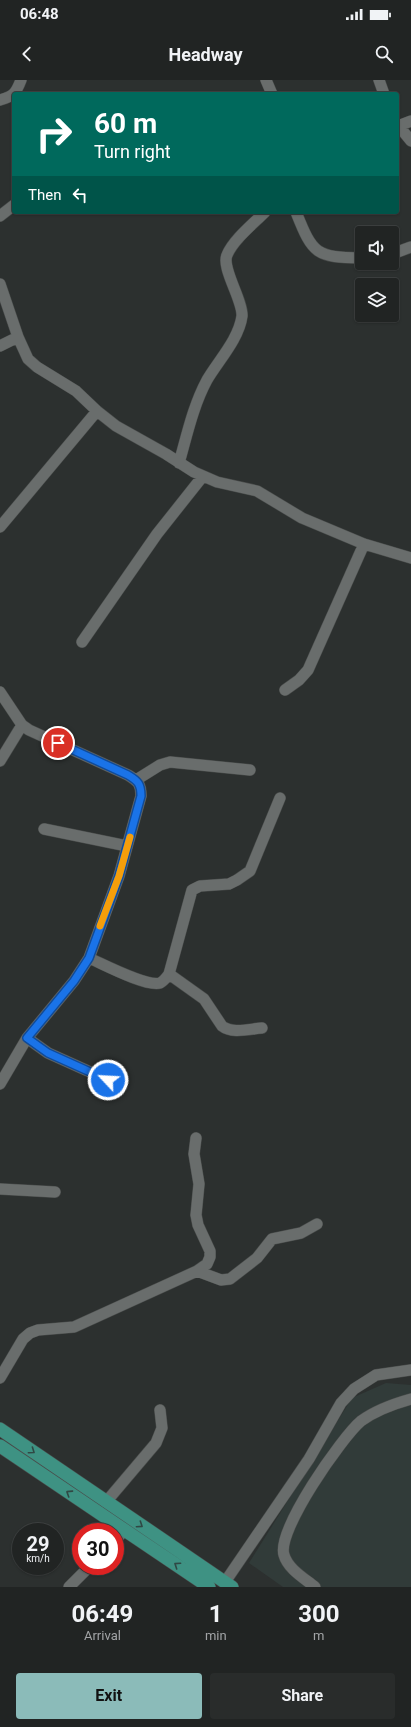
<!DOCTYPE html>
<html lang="en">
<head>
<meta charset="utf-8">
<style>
  body { margin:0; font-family:Roboto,sans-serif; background:#292c2b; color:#f1f3f6; height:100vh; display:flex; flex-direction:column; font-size:15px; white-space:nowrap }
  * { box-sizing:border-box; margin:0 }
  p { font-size:13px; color:#a2a4a6 }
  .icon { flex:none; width:22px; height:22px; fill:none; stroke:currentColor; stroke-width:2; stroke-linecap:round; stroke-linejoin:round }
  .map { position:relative; height:1507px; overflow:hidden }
  .sheet { display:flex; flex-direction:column; background:#212423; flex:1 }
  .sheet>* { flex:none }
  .top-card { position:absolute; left:12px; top:12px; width:387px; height:122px; border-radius:4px; box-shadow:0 1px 3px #0004,0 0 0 1px #3e4141; background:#00695c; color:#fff; overflow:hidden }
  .tools { position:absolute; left:355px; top:146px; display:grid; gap:8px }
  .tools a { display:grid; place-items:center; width:44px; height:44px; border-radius:4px; background:#212423; box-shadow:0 1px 3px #0004,0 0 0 1px #3e4141; font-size:20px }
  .speed { position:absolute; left:12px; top:1443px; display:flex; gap:8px; font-size:20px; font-weight:700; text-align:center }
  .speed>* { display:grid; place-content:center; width:52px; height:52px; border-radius:50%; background:#212423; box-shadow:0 1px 3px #0004,0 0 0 1px #3e4141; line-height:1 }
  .speed small { font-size:10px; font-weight:400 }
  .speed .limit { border:6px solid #d22; background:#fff; color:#111 }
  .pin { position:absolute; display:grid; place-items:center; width:34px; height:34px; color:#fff; margin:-17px; border:2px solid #fff; border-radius:50%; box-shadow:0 1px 4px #0007 }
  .me { position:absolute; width:44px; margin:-22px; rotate:295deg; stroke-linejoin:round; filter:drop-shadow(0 0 3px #0008) }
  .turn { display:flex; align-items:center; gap:14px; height:84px; padding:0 16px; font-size:18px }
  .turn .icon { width:52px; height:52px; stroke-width:2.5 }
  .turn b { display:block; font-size:28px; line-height:34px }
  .then { display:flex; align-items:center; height:38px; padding:0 16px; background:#0003; gap:8px; font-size:15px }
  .eta { display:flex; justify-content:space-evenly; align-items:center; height:68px; text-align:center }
  .eta b { font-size:24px; font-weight:700; line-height:28px }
  .action { display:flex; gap:8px; margin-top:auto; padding:8px 16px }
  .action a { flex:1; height:46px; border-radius:4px; background:#8bbbb9; color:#111; font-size:16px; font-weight:700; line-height:46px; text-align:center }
  .action a+a { background:#292c2b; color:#f1f3f6 }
  .status { display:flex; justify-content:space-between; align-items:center; height:28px; padding:0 20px; background:#212423; direction:ltr }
  .status svg { height:11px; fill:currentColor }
  header { display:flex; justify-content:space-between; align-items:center; height:52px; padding:0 16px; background:#212423; font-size:18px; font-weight:700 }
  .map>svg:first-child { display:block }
</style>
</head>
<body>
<div class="status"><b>06:48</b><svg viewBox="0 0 49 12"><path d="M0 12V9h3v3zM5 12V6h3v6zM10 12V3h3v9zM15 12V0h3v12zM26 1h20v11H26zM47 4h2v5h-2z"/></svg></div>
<header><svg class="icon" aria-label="back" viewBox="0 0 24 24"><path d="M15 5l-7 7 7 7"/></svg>Headway<svg class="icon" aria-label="search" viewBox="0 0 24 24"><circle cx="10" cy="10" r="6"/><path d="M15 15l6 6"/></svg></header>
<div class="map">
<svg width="411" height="1507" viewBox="0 0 411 1507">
  <rect width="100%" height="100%" fill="#2c302f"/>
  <!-- built -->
  <path fill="#313b39" d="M386,1303l25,2v202h-128l-34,-24 103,-165z"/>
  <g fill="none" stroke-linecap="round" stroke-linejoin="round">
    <!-- minor casing -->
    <g stroke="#494c4b" stroke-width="12">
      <path id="minor" d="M266,0l6,14
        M379,0l5,14
        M0,20c14,-4 16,-7 21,-20
        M397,44l14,17
        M398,46l13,-5
        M296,132c17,43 20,45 66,46
        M0,136l14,-11
        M392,174l19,-7
        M0,204l18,53 10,22 9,8 39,24 21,20 19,15 50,28 28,18 23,10 40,9 45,27 62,26 47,14
        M0,266l18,-9
        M179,383c8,-28 14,-57 28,-83 11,-19 32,-41 35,-64 1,-16 -21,-48 -15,-61 6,-15 26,-31 38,-43
        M0,447l97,-116
        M82,562l75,-108 46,-58
        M285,610l14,-10 9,-10 56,-126
        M0,612l22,33 7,5 99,45c10,6 13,9 13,21l-22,80 -30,82 -15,23 -47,57 -27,46
        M0,681l22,-36
        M136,700l24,-15 10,-3 80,8
        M44,749l83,17
        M89,878c14,6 57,29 71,25 4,-2 6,-5 9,-9l23,-84 8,-4 29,-2 8,-4 13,-9 30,-73
        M169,894l35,25 18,27c10,8 27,3 40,2
        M27,958l21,15 60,27
        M0,1109l55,3
        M197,1191l24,9 9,-1 27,-21 15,-19 29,-6 16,-9
        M0,1298l23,-39 7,-6 8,-3 36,-3 123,-56 10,-7 3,-7v-6l-12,-26 -2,-10 3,-31 -5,-30 2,-16
        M106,1422l50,-59 6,-15 -2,-18
        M115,1460l10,-10
        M225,1502l84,-123 32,-56 13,-14 22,-14 35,-5
        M69,1507l21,-21
        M315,1507c-11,-9 -27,-18 -31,-32 -8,-24 58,-118 77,-134 15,-11 32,-17 50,-22"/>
    </g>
    <!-- major casing -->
    <g stroke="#494c4b" stroke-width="14">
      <path id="major" d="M0,1349l232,158
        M0,1366l209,141"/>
    </g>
    <!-- minor -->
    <use href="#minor" stroke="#696d6c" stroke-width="11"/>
    <!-- major -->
    <use href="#major" stroke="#3e9283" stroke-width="13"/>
  </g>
  <!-- one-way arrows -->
  <defs><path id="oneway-chevron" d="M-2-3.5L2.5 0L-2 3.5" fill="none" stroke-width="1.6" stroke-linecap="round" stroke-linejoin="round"/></defs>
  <g stroke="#304844">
    <use href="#oneway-chevron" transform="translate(32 1371) rotate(35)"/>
    <use href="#oneway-chevron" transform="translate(69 1413) rotate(-147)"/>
    <use href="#oneway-chevron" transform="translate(140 1445) rotate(34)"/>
    <use href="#oneway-chevron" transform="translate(177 1485) rotate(-146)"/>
  </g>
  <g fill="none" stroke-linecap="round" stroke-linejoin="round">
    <!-- route casing -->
    <g stroke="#114b97" stroke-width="10">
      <path id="route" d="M58,663l70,32c10,6 13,9 13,21l-22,80 -30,82 -15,23 -47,57 21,15 60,27"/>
    </g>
    <!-- route -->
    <use href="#route" stroke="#1a73e8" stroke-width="7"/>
    <!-- slow -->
    <path stroke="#f59e0b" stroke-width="7" d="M100,846l19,-50 11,-39"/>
  </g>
</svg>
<div class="tools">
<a><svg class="icon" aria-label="sound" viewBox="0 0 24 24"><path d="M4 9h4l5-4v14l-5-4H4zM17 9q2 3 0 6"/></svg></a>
<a><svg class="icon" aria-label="layers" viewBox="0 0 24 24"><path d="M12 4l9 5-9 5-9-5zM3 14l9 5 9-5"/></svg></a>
</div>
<div class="speed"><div>29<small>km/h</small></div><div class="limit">30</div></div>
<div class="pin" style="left:58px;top:663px;background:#d93025"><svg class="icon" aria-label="arrive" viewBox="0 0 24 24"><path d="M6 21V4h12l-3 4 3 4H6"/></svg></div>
<svg class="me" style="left:108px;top:1000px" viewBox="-20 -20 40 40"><circle r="17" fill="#1a73e8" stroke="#fff" stroke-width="3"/><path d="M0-11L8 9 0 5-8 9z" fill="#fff"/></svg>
<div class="top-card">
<div class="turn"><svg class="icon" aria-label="right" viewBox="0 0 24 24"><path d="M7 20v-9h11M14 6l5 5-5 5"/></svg><div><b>60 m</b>Turn right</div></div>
<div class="then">Then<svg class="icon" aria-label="left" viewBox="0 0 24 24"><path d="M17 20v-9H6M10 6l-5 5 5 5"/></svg></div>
</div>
</div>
<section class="sheet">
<div class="eta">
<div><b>06:49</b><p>Arrival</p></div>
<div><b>1</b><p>min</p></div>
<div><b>300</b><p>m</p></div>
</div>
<div class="action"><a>Exit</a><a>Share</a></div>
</section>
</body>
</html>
